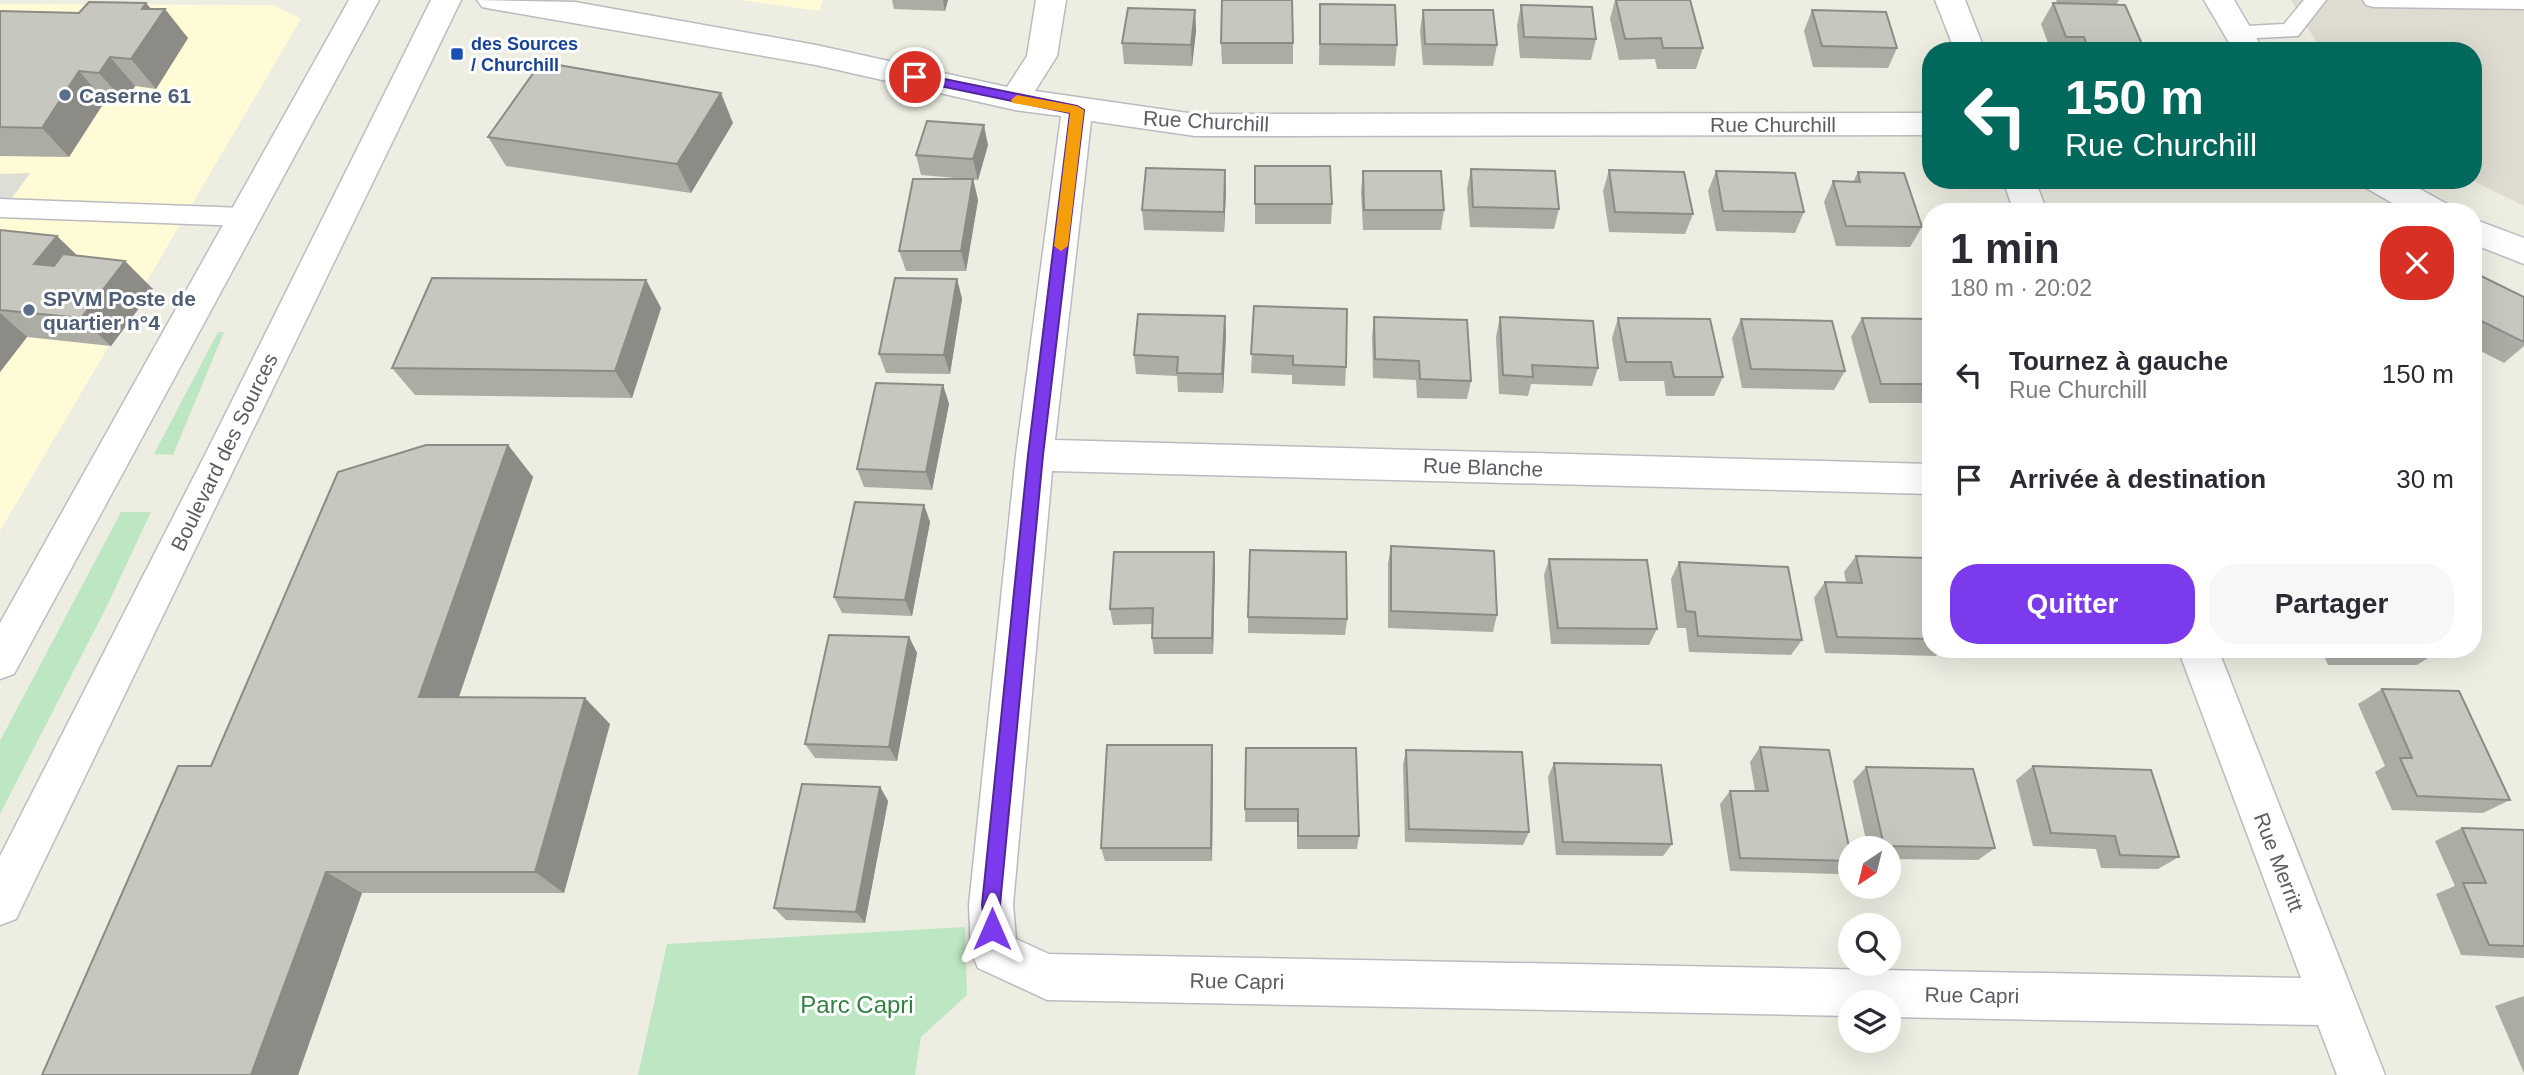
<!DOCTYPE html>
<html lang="fr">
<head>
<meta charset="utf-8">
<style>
  body { margin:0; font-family:Arial,sans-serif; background:#f7f7f7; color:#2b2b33; height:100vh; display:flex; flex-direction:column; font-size:26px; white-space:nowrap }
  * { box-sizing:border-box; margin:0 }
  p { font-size:23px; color:#7c7c81 }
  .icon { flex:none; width:38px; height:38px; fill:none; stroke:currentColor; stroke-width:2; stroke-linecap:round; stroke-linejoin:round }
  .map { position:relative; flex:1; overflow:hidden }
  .details { position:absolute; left:1922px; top:203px; width:560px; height:455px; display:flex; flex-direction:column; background:#fff; border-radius:28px; box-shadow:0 7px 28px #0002 }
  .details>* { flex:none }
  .top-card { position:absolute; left:1922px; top:42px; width:560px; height:147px; border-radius:28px; box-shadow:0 7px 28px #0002; background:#00695c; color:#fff; overflow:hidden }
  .needle { width:46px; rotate:215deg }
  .controls { position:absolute; left:1838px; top:836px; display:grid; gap:14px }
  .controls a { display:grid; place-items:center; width:63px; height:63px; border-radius:50%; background:#fff; box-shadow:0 7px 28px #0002; font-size:35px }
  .pin { position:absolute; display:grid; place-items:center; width:60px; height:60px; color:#fff; margin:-30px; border:4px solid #fff; border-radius:50%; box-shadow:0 2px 7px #0007 }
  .me { position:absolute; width:77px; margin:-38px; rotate:0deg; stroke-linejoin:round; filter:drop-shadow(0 0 5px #0008) }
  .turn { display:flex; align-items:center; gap:24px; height:147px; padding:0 28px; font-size:32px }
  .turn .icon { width:91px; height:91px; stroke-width:2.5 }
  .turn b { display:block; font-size:49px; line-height:60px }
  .round { display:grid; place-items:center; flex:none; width:74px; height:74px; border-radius:28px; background:#f7f7f7 }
  .head { display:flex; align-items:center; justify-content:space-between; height:119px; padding:0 28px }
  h1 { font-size:42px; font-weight:700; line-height:52px }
  .button { display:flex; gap:14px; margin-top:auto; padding:14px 28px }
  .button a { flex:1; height:80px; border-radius:28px; background:#7c3aed; color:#fff; font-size:28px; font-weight:700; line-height:80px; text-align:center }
  .button a+a { background:#f7f7f7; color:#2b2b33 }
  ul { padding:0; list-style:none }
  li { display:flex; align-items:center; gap:21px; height:105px; padding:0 28px }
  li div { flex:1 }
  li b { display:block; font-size:26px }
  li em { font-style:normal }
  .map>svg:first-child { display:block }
</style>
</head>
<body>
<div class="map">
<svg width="2524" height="1075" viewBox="0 0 2524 1075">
  <rect width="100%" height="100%" fill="#eeede2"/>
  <!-- commercial -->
  <path fill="#fffbd6" d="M740,0h83l-4,11z
    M0,4l273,1 28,14 -301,512v-317l30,-40h-30z"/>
  <!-- industrial -->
  <path fill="#deded6" d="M30,173l-30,41v-40z"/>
  <!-- education -->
  <path fill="#dedcd0" d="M2291,0h233v206l-53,-26 2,-129h-151z"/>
  <!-- green -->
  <path fill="#bde6c3" d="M218,332h6l-51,123 -19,-1z
    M121,512h30l-45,96 -106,206v-73z
    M965,927l2,68 -46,42 -6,38h-277l29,-131z"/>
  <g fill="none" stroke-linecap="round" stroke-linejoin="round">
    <!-- lane casing -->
    <g stroke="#babbc1" stroke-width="3">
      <path id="lane" d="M2304,0h22l-28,36 -61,3 -8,-2 -3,-5 3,-5 55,-3z
        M2363,0h161v9l-150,-2 -8,-2z
        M0,199l244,9 8,3 4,6 -4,6 -8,3 -244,-9z"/>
    </g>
    <!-- street casing -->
    <g stroke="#babbc1" stroke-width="3">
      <path id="street" d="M477,0l98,2 241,43 191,42 20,-31 9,-56h30l-9,56 -22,35 160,23 735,-1v22l-735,1 -104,-15 -36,319 875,24v30l-878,-23 -39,434 3,34 33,15 1252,24 -123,-329h40l167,426h-48l-19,-50 -430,-8v-14h-38v13l-803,-16 -69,-32 -7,-16 -2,-47 47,-450 45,-339 -46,-6 -199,-45 -324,-56 -10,-2z
        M1935,0h30l20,51h-30z
        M2003,180h32l12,32h-33z"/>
    </g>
    <!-- secondary casing -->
    <g stroke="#bbbdc4" stroke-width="3">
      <path id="secondary" d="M349,0h30l-365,674 -14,5v-56z
        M431,0h30l-445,919 -16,6v-69l210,-411z
        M2204,0h30l30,51h-30z
        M2361,180h43l43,24 4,8h-43l-42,-24z
        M2473,219l51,19v26l-51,-20z"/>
    </g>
    <!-- lane -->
    <use href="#lane" fill="#fff" fill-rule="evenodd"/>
    <!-- street -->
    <use href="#street" fill="#fff" fill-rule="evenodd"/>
    <!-- secondary -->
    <use href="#secondary" fill="#fff" fill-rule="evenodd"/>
  </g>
  <!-- wall -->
  <path fill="#acaba4" d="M892,0h56l-3,11 -51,-2z
    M1615,0h75l13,48 -7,21h-39l-2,-10 -36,1 -9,-41z
    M2056,0h63l-3,5 29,46h-94l-10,-27 12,-21h4z
    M146,3l5,6 37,29 -32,51 -21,-3 -10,16 -20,-1 -36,56 -69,-1v-145l79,2z
    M1320,4l77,41 -2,21 -76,-1z
    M1521,5l75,34 -5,21 -71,-2 -3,-32z
    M1195,10l1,21 -4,35 -68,-2 -2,-21z
    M1423,10l74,35 -4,21 -70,-1 -3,-34z
    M1812,10l85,38 -9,20 -75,-1 -9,-36z
    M1221,43h72v21h-71z
    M733,123l-42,70 -185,-27 -18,-29z
    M988,145l-10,35 -57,-5 -5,-20z
    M1255,166l77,38 -1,20h-76z
    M1471,169l88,40 -5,20 -84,-2 -3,-38z
    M1609,170l84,44 -8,20 -76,-2 -6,-41z
    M1363,171l81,39 -3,20h-78l-2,-39z
    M1716,171l88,41 -9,21 -79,-2 -8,-40z
    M1858,172l64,55 -12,20 -74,-1 -12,-44 9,-21 20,1z
    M973,179l5,21 -12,71h-60l-7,-20z
    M1226,190l-2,42 -80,-2 -2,-20z
    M0,230l77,26 76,33 -42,57 -84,-9 -27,35z
    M2473,272l51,25v49l-20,17 -31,-16z
    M957,279l5,20 -12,75 -64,-1 -7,-19z
    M646,280l15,28 -29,90 -217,-3 -23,-27z
    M1254,306l92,61 -1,19 -53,-2v-9l-41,-2z
    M1225,316l1,19 -3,58 -45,-1 -1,-16 -41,-2 -2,-19z
    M1374,317l97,64 -4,18 -50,-1 -1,-18 -43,-2 -1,-41z
    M1500,317l98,51 -6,18 -61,-2 -3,12 -29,-2 -3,-57z
    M1618,318l105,59 -9,19h-48l-2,-15h-45l-7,-43z
    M1862,318l68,1v84h-61l-18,-66z
    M1741,319l104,52 -11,19 -92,-2 -10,-50z
    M943,385l6,19 -17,86 -68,-3 -7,-18z
    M508,445l25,32 -74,220 151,27 -46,169h-202l-64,182 -87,-309z
    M924,505l6,17 -18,94 -70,-3 -8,-16z
    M1391,546l106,69 -4,17 -105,-4v-65z
    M1214,552l1,17 -2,85h-59l-2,-16v-14l-39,1 -3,-16z
    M1856,556l74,10v83h11l-5,7 -111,-3 -11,-55 11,-16h21l-2,-10z
    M1549,559l108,70 -8,16 -98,-1 -7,-69z
    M1679,562l123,78 -11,15 -102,-3 -3,-24h-9l-6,-49z
    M1248,617l99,2 -2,16 -97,-2z
    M909,637l8,16 -20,108 -82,-3 -10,-14z
    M1968,649h111l-9,8 -101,-5z
    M2321,649h121l-25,16h-89z
    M2382,689l128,111 -27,13 -91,-3 -17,-38 10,-6 -27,-62z
    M1760,747l90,105v11l-12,11 -108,-3 -10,-67 10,-13h25l-5,-29z
    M1246,748l113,88 -2,13h-60v-27h-52z
    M1406,750l123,82 -6,13 -118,-3 -2,-77z
    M1213,759l-1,102h-107l-4,-13z
    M1554,763l118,81 -9,12 -107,-1 -8,-78z
    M2033,766l146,91 -21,12 -57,-1 -5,-19 -63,-3 -17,-66z
    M1866,767l129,81 -17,12 -90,-1v-10h-20l-15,-68z
    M880,787l8,14 -23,122 -79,-3 -12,-12z
    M2462,828l62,2v128l-63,-3 -25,-61 19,-8 -20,-45z
    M2524,996v77l-29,-67z"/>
  <!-- shaded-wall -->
  <path fill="#8c8b86" d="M943,0h5l-3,11z
    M146,3l13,15 6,-9 23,29 -32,51 -25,-30 11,-50z
    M1195,10l1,21 -4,35 -1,-21z
    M110,57l25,29 -10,16 -26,-29z
    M79,71l26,30 -36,56 -27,-29z
    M721,93l12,30 -42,70 -14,-29z
    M984,125l4,20 -10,35 -5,-21z
    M1225,170l1,20 -2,42v-20z
    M973,179l5,21 -12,71 -5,-20z
    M57,236l29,28 -22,28 -30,-28z
    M125,261l28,28 -42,57 -30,-28z
    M957,279l5,20 -12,75 -6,-19z
    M646,280l15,28 -29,90 -17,-27z
    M0,313l27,24 -27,35z
    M1225,316l1,19 -3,58 -1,-19z
    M943,385l6,19 -17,86 -6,-18z
    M508,445l25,32 -83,246 -31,-26z
    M924,505l6,17 -18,94 -7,-16z
    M1214,552l1,17 -2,85 -1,-16z
    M909,637l8,16 -20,108 -8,-14z
    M585,698l25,26 -46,169 -29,-21z
    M1212,745l1,14 -1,102 -1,-13z
    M880,787l8,14 -23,122 -9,-11z
    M326,872l36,21 -64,182h-47z"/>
  <!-- building -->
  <path fill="#c8c7bf" stroke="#8c8b86" stroke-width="2" d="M1222,0h70l1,43h-72z
    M1616,0h74l13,48h-40l-2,-10 -36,1z
    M89,2l57,1 -4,6h23l-34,50 -21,-2 -11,16 -20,-2 -37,57 -42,-1v-116l79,2z
    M2053,3l72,2 20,46h-56l-5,-14h-18z
    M1320,4l75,1 2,40 -77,-1z
    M1521,5l71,2 4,32 -72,-2z
    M1128,8l67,2 -4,35 -69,-2z
    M1423,10h70l4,35 -72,-1z
    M1812,10l74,2 11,36 -75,-2z
    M541,62l180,31 -44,71 -189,-27z
    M927,121l57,4 -11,34 -57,-4z
    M1255,166h75l2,38h-77z
    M1146,168l79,2 -1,42 -82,-2z
    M1471,169l84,2 4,38 -86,-2z
    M1609,170l75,2 9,42 -78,-2z
    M1363,171h78l3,39h-80z
    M1716,171l79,2 9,39 -81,-1z
    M1858,172l46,1 18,54 -76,-1 -13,-45 27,1z
    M913,179h60l-12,72h-62z
    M2320,204l14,8h-22z
    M2158,208h52l2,4h-52z
    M0,230l57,6 -23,28 20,2 9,-12 62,7 -44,57 -81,-8z
    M2473,272l51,25v45l-51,-25z
    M432,278l214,2 -31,91 -223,-3z
    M895,278l62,1 -13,76 -65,-1z
    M1254,306l93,3 -1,58 -53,-2v-9l-42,-2z
    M1138,314l87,2 -3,58 -45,-1 1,-16 -44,-2z
    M1374,317l93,3 4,61 -51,-2 -1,-18 -44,-2z
    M1500,317l93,4 5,47 -66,-3 1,12 -30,-2z
    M1618,318l92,1 13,58h-49l-3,-15h-45z
    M1862,318l68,1v65h-49z
    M1741,319l91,2 13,50 -94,-2z
    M876,383l67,2 -17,87 -69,-3z
    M426,445h82l-89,252 166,1 -50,174h-209l-75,203h-209l136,-309h33l127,-294z
    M855,502l69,3 -19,95 -71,-3z
    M1391,546l103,5 3,64 -106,-4z
    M1250,550l96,2 1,67 -99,-2z
    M1114,552h100l-2,86h-60l1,-30 -43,1z
    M1856,556l72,2 2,8v73l-93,-2 -12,-55 37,1z
    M1549,559l98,1 10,69 -99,-1z
    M1679,562l109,5 14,73 -104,-4 -3,-24 -9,-1z
    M829,635l80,2 -20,110 -84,-3z
    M2382,689l77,2 51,109 -93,-4 -17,-38h12z
    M1107,745h105l-1,103h-110z
    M1760,747l69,3 21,102v9l-110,-3 -10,-67h38z
    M1246,748h110l3,88h-61v-27h-53z
    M1406,750l116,2 7,80 -120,-3z
    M1554,763l107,2 11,79 -109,-2z
    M2033,766l118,4 28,87 -59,-2 -5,-19 -64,-3z
    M1866,767l107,2 22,79 -111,-2z
    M802,784l78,3 -24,125 -82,-4z
    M2462,828l62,2v116l-35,-1 -26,-62h23z"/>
  <!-- route -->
  <path fill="#7c3aed" stroke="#51269a" stroke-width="2" d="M915,73l162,33 7,4 -41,345 -43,450 2,24 -3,6 -7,3 -6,-3 -4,-30 46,-450 42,-342 -159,-33v-6z"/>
  <!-- slow -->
  <path fill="#f59e0b" d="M1017,95l60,11 7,4 -16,136 -7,5 -7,-5 16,-133 -57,-10 -2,-3z"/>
  <!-- markers -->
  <rect fill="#1a4fb4" stroke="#fff" stroke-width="2.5" x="450" y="47" width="14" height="14" rx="3.5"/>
  <g fill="#5c6f8a" stroke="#fff" stroke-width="2.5">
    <circle cx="65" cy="95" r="7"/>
    <circle cx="29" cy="310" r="7"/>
  </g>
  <g text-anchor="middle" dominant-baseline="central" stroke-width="6" stroke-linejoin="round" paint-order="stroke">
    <!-- far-transit labels -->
    <g font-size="18" font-weight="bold" fill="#164399" stroke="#fff" text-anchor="start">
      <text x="471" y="44">des Sources<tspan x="471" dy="21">/ Churchill</tspan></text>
    </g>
    <!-- service labels -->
    <g font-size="21" font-weight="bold" fill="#4e5e75" stroke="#fff" text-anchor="start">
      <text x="79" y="95">Caserne 61</text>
      <text x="43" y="298">SPVM Poste de<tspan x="43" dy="24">quartier n°4</tspan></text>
    </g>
    <!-- street labels -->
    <g font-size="21" fill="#5a5d63" stroke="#fff">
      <text transform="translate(1206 121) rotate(3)">Rue Churchill</text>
      <text x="1773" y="124">Rue Churchill</text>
      <text transform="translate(224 452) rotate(-64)">Boulevard des Sources</text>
      <text transform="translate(1483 467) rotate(2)">Rue Blanche</text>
      <text transform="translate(2279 862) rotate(69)">Rue Merritt</text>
      <text transform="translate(1237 981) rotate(1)">Rue Capri</text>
      <text transform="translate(1972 995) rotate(1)">Rue Capri</text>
    </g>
    <!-- near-park labels -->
    <g font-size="24" fill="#328341" stroke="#fff">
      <text x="857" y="1004">Parc Capri</text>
    </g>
  </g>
</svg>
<div class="controls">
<a><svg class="needle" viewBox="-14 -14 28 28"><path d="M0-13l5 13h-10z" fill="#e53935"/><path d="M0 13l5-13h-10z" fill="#7c7c81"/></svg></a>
<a><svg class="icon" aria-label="search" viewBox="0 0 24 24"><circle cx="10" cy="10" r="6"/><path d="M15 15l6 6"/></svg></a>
<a><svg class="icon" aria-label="layers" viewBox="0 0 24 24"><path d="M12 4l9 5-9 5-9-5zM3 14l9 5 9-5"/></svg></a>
</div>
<div class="pin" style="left:915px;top:77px;background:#d93025"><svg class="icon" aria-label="arrive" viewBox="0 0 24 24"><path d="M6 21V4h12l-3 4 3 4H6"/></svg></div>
<svg class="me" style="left:992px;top:929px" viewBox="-20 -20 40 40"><path d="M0-17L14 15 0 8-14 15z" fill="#7c3aed" stroke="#fff" stroke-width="4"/></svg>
<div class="top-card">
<div class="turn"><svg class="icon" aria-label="left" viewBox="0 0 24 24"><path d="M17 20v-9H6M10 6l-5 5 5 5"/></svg><div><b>150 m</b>Rue Churchill</div></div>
</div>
<section class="details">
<div class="head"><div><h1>1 min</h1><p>180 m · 20:02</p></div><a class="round" style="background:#d93025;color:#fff"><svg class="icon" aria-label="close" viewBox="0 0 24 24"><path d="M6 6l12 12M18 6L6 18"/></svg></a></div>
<ul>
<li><svg class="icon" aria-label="left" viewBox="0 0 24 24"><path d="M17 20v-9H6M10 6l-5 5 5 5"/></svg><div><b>Tournez à gauche</b><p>Rue Churchill</p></div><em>150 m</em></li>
<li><svg class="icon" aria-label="arrive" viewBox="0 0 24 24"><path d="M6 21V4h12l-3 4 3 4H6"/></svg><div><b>Arrivée à destination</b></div><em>30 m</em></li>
</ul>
<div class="button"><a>Quitter</a><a>Partager</a></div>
</section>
</div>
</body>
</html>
